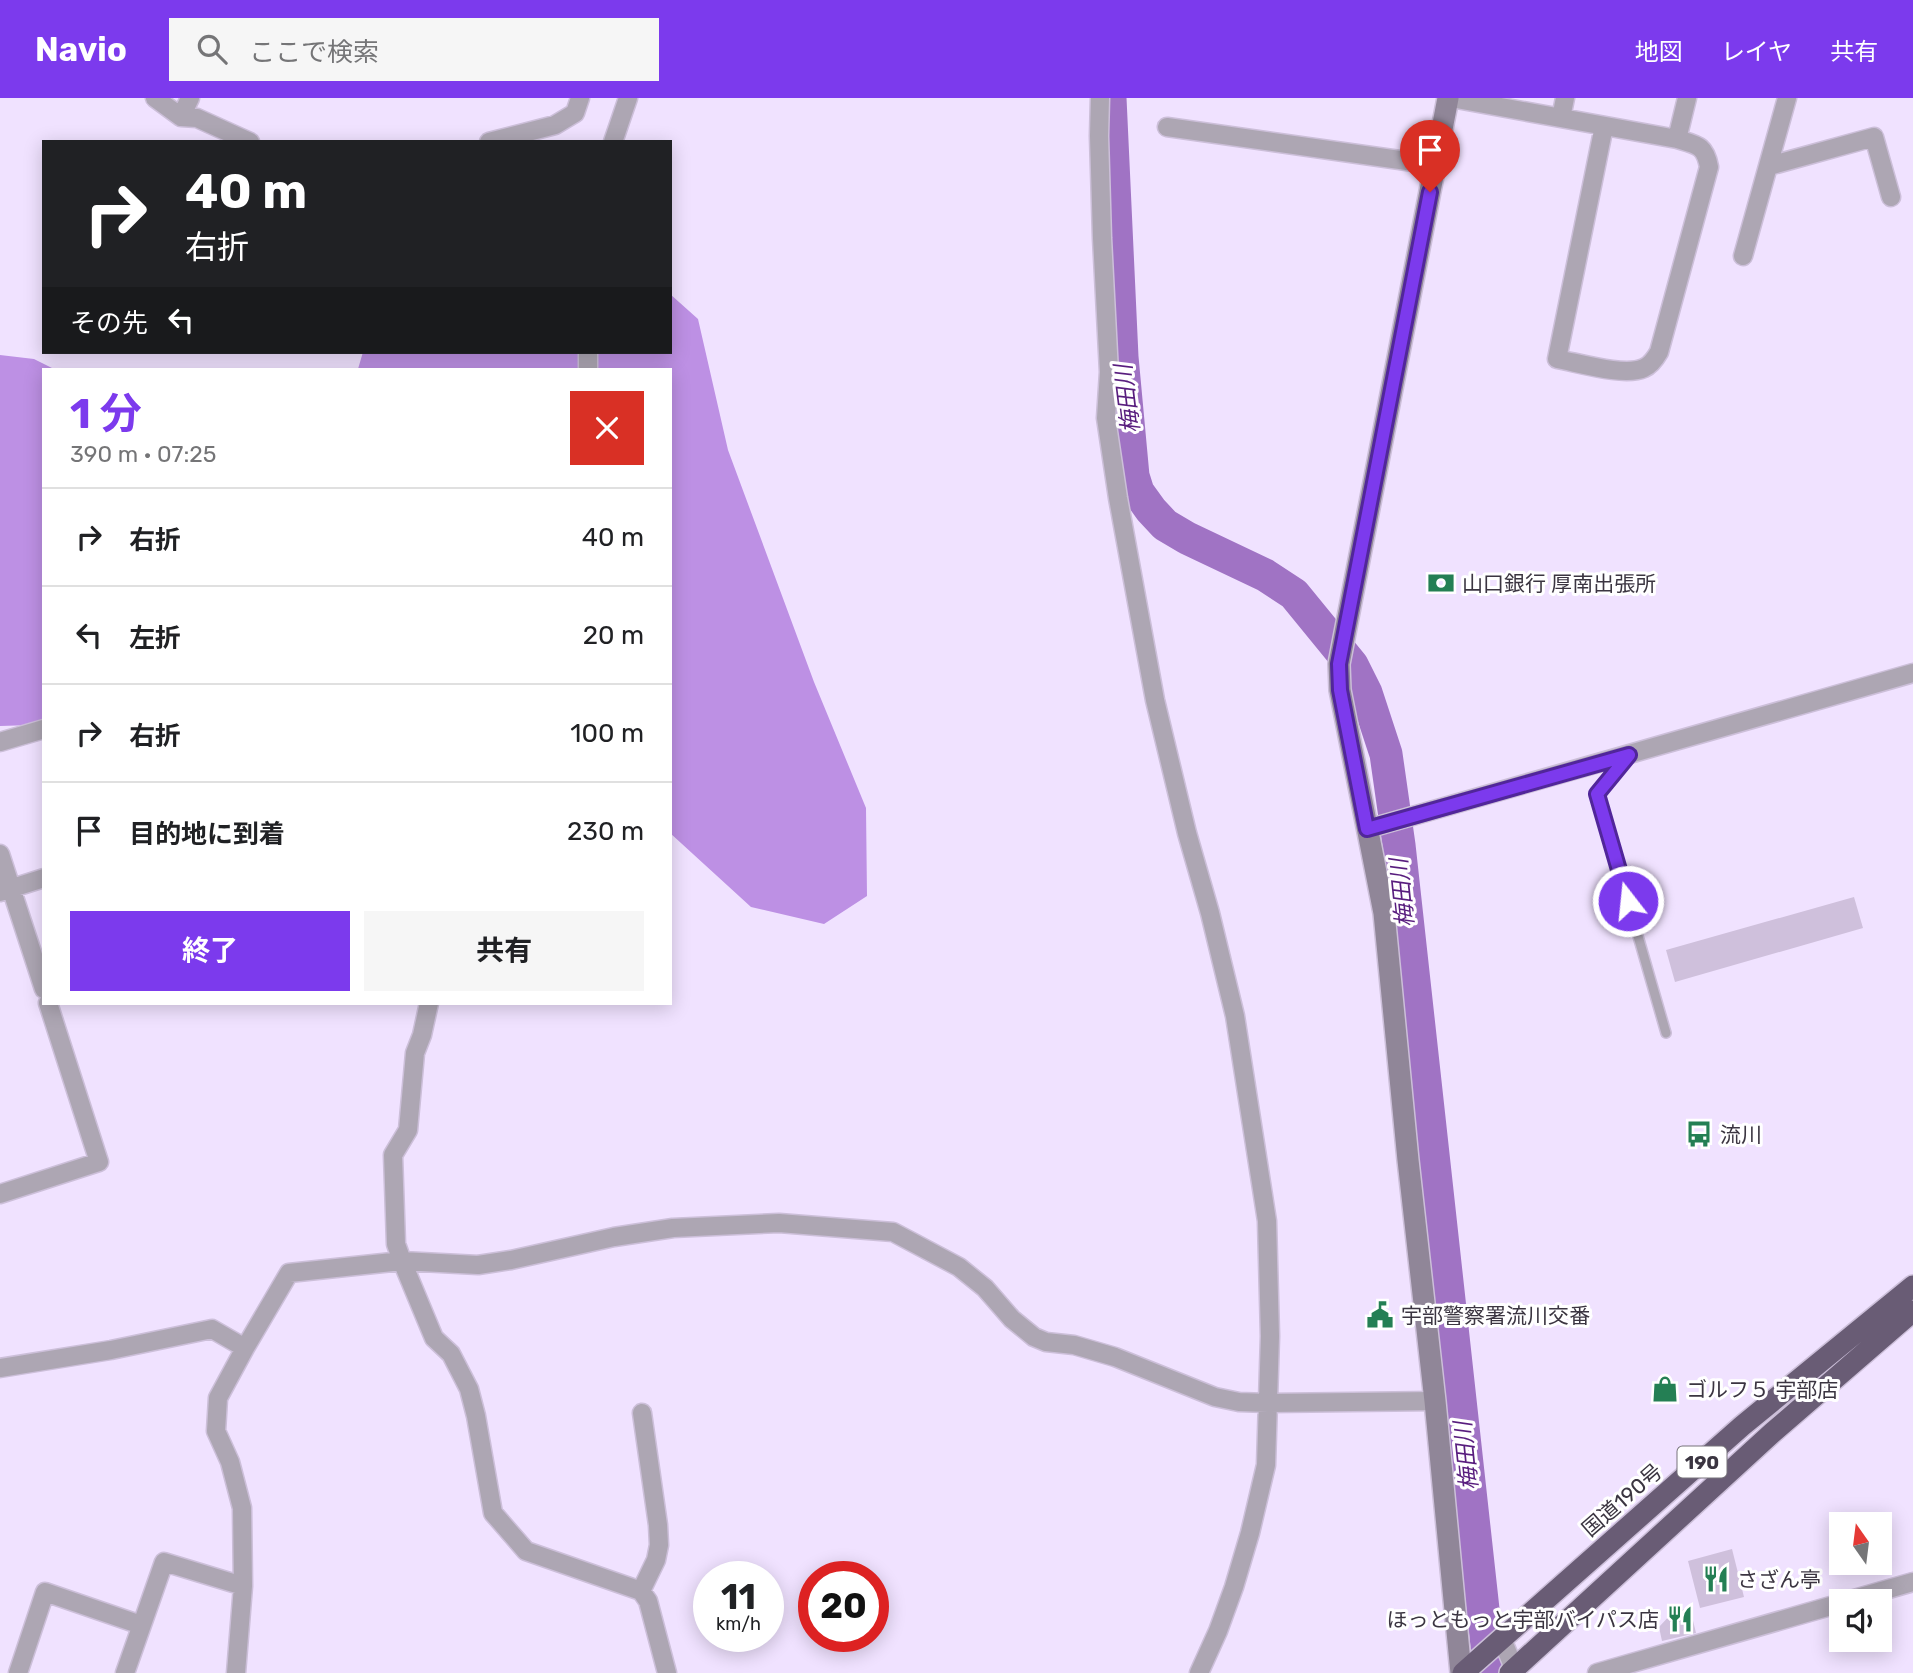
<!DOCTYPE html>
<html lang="ja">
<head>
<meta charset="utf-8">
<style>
  body { margin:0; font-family:Rubik,"Noto Sans JP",sans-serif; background:#f6f6f6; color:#202124; height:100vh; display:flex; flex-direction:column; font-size:26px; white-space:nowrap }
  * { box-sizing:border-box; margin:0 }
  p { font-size:23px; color:#757577 }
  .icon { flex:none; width:38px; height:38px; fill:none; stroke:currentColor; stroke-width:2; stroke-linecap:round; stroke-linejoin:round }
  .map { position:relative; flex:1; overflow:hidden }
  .side { position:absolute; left:42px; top:270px; width:630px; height:637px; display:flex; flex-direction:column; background:#fff; border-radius:0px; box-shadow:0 4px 18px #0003 }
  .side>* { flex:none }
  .hud { position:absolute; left:42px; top:42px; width:630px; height:214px; border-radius:0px; box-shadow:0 4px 18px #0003; background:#202124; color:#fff; overflow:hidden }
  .needle { width:46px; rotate:346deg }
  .buttons { position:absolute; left:1829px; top:1414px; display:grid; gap:14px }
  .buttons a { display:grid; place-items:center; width:63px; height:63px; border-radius:0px; background:#fff; box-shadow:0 4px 18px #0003; font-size:35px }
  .speed { position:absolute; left:693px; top:1463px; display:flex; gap:14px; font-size:35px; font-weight:700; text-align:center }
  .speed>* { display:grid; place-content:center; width:91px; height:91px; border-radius:50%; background:#fff; box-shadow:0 4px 18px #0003; line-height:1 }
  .speed small { font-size:18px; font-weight:400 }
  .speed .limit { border:10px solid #d22; background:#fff; color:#111 }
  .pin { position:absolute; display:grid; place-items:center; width:60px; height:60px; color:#fff; margin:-72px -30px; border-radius:50% 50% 50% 0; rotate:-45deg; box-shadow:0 0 7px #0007 }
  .pin .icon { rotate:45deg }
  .me { position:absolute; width:77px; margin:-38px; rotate:344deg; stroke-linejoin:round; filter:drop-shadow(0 0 5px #0008) }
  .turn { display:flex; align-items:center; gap:24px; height:147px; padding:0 28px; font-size:32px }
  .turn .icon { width:91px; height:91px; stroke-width:2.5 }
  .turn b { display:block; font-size:49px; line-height:60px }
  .then { display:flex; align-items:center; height:66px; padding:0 28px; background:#0003; gap:14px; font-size:26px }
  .round { display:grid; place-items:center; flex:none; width:74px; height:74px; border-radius:0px; background:#f6f6f6 }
  .summary { display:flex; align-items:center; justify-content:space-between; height:119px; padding:0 28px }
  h1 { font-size:42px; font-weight:700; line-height:52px; color:#7c3aed }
  .primary-button { display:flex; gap:14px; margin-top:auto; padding:14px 28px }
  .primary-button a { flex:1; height:80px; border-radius:0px; background:#7c3aed; color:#fff; font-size:28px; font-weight:700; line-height:80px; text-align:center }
  .primary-button a+a { background:#f6f6f6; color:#202124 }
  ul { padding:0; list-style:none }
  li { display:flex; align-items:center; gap:21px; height:98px; padding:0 28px; border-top:2px solid #e0e0e0 }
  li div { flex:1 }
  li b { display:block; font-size:26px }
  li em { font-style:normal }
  header { display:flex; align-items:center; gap:42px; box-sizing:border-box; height:98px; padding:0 35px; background:#7c3aed; color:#fff }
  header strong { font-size:33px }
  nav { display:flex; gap:38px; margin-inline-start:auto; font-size:24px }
  .search { width:490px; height:63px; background:#f6f6f6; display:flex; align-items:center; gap:18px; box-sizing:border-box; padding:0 24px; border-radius:0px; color:#757577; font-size:26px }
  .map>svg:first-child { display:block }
</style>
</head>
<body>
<header>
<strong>Navio</strong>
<div class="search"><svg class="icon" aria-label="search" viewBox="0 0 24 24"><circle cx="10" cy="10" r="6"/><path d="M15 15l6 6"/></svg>ここで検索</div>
<nav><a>地図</a><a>レイヤ</a><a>共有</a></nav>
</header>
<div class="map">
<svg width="1913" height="1575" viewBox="0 0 1913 1575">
  <rect width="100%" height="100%" fill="#f0e2ff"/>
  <!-- forest -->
  <path fill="#bd90e4" d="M670,196l28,25 30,131 86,232 52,126 1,88 -43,28 -73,-17 -81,-74v-464h-312l5,-17h307z
    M0,257l34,4 20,10h-10v351l-11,5 -33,1z"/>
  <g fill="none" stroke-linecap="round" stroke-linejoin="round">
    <!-- river -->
    <path stroke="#a073c4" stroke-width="33" d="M1110,0l12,259 11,119 5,16 13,18 14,15 22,13 78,37 29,19 58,71 14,28 20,61 13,91 91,828"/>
  </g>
  <!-- building -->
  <path fill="#cfc0dc" d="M1854,799l9,31 -188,54 -9,-32z
    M1732,1451l12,48 -44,11 -12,-47z
    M1690,1510l6,25 -34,8 -3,-14 14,-15z"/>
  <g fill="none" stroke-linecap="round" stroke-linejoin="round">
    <!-- lane casing -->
    <g stroke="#ccbfd9" stroke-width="12">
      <path id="lane" d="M1625,661l-28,35 69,239"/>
    </g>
    <!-- street casing -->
    <g stroke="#ccbfd9" stroke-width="21">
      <path id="street" d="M155,0l26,19 16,1 53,24
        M1100,0l-1,38 3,102 7,134 -3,46 12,80 37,202 32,133 23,80 25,103 32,205 3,115 -4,129 -16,68 -16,54 -16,44 -19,42
        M1451,0l226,41c20,6 28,6 32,28l-50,185c-4,7 -8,13 -15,16 -19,9 -65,-5 -87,-9l47,-233
        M181,19l9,-19
        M1561,20l4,-20
        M1167,29l268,38
        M1677,41l10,-41
        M489,44l66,-17 20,-12 5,-15
        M613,44l15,-44
        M1769,68l105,-29 17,60
        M1743,158l44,-158
        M588,254v17
        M0,644l44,-13
        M1367,731l546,-156
        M0,756l44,135
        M0,794l44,-14
        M429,905l-7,32 -7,18 -7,77 -15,25 3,89 6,17 32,77 17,16 18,35 7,27 17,97 33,38 115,40 7,10 19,72
        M0,1096l99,-32 -51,-159
        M0,1270l111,-18 101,-21 33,19
        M641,1493l15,-31 3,-15 -1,-20 -16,-112
        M1847,1503l66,-19
        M1502,1541l14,34
        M18,1575l27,-81 96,33
        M125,1575l39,-111 79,24
        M236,1575l7,-87 -1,-78 -12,-46 -14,-31 2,-33 27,-50 44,-75 113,-12 76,4 33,-5 103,-23 59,-9 106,-5 114,9 66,35 26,21 27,31 22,18 12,5 28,3 41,12 100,40 24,5 29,1 167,-2
        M1597,1575l244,-70"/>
    </g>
    <!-- secondary casing -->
    <g stroke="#ccbfd9" stroke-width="24">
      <path id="secondary" d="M1448,0l-109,566 1,26 44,223 24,247 27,241 26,272"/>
    </g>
    <!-- highway casing -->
    <g stroke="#ccbfd9" stroke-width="24">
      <path id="highway" d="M1463,1575l279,-247 171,-140
        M1510,1575l262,-240 141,-122"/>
    </g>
    <!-- lane -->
    <use href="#lane" stroke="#ada6b3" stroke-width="9"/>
    <!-- street -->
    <use href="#street" stroke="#ada6b3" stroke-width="18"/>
    <!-- secondary -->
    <use href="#secondary" stroke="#908698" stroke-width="21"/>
    <!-- highway -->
    <use href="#highway" stroke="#695c75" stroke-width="21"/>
  </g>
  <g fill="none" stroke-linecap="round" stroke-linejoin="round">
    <!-- route casing -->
    <g stroke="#51269a" stroke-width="18">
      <path id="route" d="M1430,94l-91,472 1,26 27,139 262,-74 -32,39 31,107"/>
    </g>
    <!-- route -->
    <use href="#route" stroke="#7c3aed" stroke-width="12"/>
  </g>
  <!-- icons -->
  <defs>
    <g id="bank-bare" transform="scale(2.1)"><path d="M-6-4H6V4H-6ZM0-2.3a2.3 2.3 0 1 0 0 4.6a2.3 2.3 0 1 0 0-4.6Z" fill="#247f54" stroke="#fff" stroke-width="2.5" paint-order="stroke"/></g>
    <g id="bus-bare" transform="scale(2.1)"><path d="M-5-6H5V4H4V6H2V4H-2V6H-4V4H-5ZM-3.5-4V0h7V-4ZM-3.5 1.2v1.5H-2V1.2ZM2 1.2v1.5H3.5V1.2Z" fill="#247f54" stroke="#fff" stroke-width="2.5" paint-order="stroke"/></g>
    <g id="civic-bare" transform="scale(2.1)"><path d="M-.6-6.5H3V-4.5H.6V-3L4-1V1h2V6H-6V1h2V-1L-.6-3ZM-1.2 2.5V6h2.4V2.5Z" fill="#247f54" stroke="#fff" stroke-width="2.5" paint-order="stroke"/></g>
    <g id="shop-bare" transform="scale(2.1)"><path d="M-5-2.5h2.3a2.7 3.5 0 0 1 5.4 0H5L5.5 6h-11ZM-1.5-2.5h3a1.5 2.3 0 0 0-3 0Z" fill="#247f54" stroke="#fff" stroke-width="2.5" paint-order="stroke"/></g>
    <g id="restaurant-bare" transform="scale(2.1)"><path d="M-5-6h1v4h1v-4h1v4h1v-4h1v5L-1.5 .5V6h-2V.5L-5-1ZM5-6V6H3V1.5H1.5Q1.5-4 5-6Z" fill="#247f54" stroke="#fff" stroke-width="2.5" paint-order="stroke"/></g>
  </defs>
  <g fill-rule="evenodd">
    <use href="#bank-bare" x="1441" y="485"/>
    <use href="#bus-bare" x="1699" y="1036"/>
    <use href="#civic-bare" x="1380" y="1217"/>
    <use href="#shop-bare" x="1665" y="1291"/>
    <use href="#restaurant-bare" x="1716" y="1481"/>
    <use href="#restaurant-bare" x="1680" y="1521"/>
  </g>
  <g text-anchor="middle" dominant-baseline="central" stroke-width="6" stroke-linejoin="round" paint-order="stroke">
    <!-- shield labels -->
    <rect fill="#fff" stroke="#76727a" stroke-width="2" x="1677.5" y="1348.5" width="49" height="31" rx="5"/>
    <g font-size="19" font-weight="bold" fill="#3b3541">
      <text x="1702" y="1364">190</text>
    </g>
    <!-- poi labels -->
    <g font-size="21" fill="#3b3541" stroke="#fff" text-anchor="start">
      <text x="1462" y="485">山口銀行 厚南出張所</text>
      <text x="1720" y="1036">流川</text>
      <text x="1401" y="1217">宇部警察署流川交番</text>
      <text x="1686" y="1291">ゴルフ５ 宇部店</text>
      <text x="1737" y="1481">さざん亭</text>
      <text x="1659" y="1521" text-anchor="end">ほっともっと宇部バイパス店</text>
    </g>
    <!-- street labels -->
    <g font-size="21" fill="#3b3541" stroke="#fff">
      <text transform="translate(1622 1402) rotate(-41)">国道190号</text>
    </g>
    <!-- water labels -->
    <g font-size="23" font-style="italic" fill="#581d7e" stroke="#fff">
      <text transform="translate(1127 301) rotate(-97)">梅田川</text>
      <text transform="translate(1402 795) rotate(-96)">梅田川</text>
      <text transform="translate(1466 1358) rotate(-96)">梅田川</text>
    </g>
  </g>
</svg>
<div class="buttons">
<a><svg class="needle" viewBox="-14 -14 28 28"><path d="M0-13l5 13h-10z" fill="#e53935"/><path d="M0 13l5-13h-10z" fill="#757577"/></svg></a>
<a><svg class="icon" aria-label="sound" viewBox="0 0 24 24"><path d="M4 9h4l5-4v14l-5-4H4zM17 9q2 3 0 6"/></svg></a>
</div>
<div class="speed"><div>11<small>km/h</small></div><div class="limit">20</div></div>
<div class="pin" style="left:1430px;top:94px;background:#d93025"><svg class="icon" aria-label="arrive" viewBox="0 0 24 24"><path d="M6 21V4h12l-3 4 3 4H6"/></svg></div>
<svg class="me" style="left:1628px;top:803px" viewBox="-20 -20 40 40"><circle r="17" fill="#7c3aed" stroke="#fff" stroke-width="3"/><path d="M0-11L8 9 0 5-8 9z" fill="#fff"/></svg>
<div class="hud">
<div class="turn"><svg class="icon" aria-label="right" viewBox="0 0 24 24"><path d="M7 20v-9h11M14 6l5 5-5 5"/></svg><div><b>40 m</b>右折</div></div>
<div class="then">その先<svg class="icon" aria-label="left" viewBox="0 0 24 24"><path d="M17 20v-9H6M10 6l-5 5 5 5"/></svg></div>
</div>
<section class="side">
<div class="summary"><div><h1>1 分</h1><p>390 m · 07:25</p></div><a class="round" style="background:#d93025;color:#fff"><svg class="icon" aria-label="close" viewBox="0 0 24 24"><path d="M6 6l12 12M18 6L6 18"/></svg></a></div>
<ul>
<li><svg class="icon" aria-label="right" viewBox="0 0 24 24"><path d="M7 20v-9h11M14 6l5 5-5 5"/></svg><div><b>右折</b></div><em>40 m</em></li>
<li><svg class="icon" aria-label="left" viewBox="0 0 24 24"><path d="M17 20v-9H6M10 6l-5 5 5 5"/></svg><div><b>左折</b></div><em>20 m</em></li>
<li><svg class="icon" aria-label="right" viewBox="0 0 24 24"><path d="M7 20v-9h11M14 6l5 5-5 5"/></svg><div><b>右折</b></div><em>100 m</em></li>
<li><svg class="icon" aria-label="arrive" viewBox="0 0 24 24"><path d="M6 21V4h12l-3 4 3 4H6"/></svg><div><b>目的地に到着</b></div><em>230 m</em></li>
</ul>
<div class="primary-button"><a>終了</a><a>共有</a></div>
</section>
</div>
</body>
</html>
